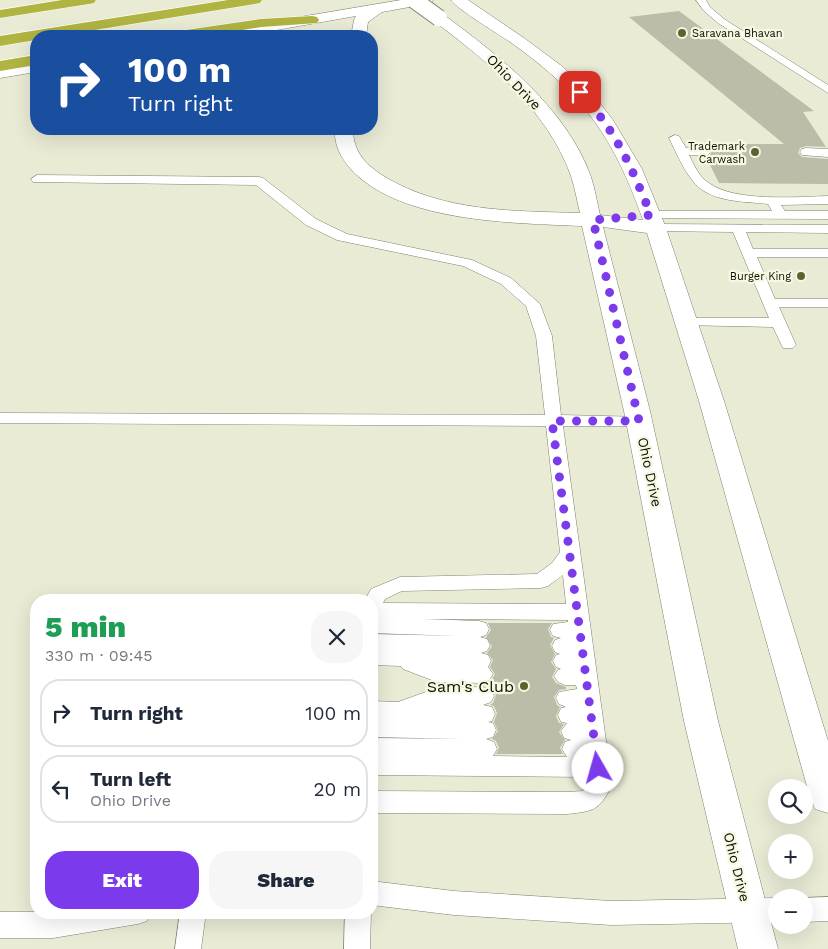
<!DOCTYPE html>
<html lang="en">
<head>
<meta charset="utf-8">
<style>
  body { margin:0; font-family:"Work Sans",sans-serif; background:#f6f6f7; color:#1f2937; height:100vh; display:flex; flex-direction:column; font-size:19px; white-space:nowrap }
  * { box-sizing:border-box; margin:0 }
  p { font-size:16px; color:#747a83 }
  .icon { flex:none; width:28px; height:28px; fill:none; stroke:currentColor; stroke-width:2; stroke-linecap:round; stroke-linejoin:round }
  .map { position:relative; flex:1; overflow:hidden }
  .panel { position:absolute; left:30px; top:594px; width:348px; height:325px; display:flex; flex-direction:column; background:#fff; border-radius:20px; box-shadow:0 5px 20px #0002 }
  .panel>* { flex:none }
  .hud { position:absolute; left:30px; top:30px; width:348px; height:105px; border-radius:20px; box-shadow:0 5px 20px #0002; background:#1a4fa0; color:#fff; overflow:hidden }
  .controls { position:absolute; left:768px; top:779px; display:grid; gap:10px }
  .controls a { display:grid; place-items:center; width:45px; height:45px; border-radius:50%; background:#fff; box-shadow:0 5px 20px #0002; font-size:25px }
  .pin { position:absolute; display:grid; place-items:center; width:42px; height:42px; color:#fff; margin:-21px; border-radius:10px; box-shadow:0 2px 8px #0006 }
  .me { position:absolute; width:55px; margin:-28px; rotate:353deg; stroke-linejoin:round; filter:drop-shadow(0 0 4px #0008) }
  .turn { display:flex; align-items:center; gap:18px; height:105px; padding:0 15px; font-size:22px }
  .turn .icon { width:65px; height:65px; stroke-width:2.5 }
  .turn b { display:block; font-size:35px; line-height:42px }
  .round { display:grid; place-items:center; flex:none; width:52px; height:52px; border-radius:20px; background:#f6f6f7 }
  .headline { display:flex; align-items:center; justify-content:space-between; height:85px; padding:0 15px }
  h1 { font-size:30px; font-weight:800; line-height:38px; color:#1e9e55 }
  .cta { display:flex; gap:10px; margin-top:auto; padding:10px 15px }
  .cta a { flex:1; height:58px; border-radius:20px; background:#7c3aed; color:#fff; font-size:20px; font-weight:800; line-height:58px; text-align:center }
  .cta a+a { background:#f6f6f7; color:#1f2937 }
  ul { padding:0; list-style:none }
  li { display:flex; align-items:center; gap:15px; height:68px; margin:0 10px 8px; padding:0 5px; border:2px solid #e0e1e3; border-radius:20px }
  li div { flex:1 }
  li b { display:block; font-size:19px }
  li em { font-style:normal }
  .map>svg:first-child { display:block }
</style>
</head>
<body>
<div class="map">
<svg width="828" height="949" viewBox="0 0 828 949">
  <rect width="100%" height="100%" fill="#e9ebd5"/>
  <!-- building -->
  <path fill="#bbbda8" d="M679,11l135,100 -11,1 23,35 -20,-1 -6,2 -2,5 4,4 26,2v25l-109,-1 -13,-26 4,-1 2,-5 -2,-3 -8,-1 -2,-3h84l-155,-127z
    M488,623h64l-4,6 3,8 3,1 -4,7 5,9 -4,8 5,7 -4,8 4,6 10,4v2l-7,1 -5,7 3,8 3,2 -4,9 3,7 5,1 -5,8 6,8 -5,8 3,6h-67l3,-6 -3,-7 -4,-2 6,-8 -4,-9 3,-9 -3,-7 -4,-1 3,-2 3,-8 -4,-7 -10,-3 9,-4 4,-7 -5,-7 3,-7 -6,-7 5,-7 -6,-9 5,-7z"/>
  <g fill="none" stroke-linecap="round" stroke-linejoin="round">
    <!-- lane casing -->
    <g stroke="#7f816d" stroke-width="1">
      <path id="lane" d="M696,0h10l4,7 14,12 104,66v8l-110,-70 -14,-12z
        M675,135l4,1 7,12 22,1 2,3 -2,3h-19c5,10 10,22 20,28 25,19 88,14 119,13v8l-47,1 4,6h43v8l-182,-1 -1,-3 6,-4h121l-4,-7c-25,-3 -59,-1 -76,-24 -10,-13 -16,-28 -23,-42z
        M806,148l22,1v8l-26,-2 -2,-3 2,-3z
        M37,175l222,2 4,1 53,41 31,15 125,26 39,18 29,26 12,32 9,79 84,2 2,4 -2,4 -6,1h-76l49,359c-13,26 -18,26 -45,29l-196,-1v-22l196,1 16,-1 5,-8v-6l-217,-2v-37l92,1 -92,-2v-36l27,1 39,-14 46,-1 8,3 3,6 -3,6 -8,3 9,2 3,7 -3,7 -4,1 5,1 3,7 -3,7 -7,2 8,3 3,7 -4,7 74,1 -5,-8 3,-7 6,-2 -7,-2 -3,-7 6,-8 -6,-1 -3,-7 3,-7 5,-1 -7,-3 -3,-6 3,-6 18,-3 -1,-4h-11l-7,-3 -4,-6 4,-6 3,-1 -5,-2 -3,-6 3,-6 4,-1 -5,-2 -3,-6 3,-6 6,-2 -8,-2 -3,-6 3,-6 15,-2v-2l-145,-1 56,2 7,2 3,6 -3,6 -6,2 7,2 3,6 -3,6 -6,2 7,2 3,6 -3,6 5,7 -4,6 -7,3 -45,-1 -34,-13 -2,-3 -30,-1v-31l88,2 -88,-3v-33h-6l6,-11 29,-12 137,-3 15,-11 8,-11 -14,-126 -546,-3v-10l545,2 -9,-79 -10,-30 -25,-22 -38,-18 -126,-26 -31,-15 -50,-40 -223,-3 -2,-3zM563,575l3,29 -183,-1 2,-4 17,-8 139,-3 7,-2z
        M656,224l172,1v8l-82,-1 7,17h75v8h-71l18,42h53v8h-49l17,38 -3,3h-10l-10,-21 -93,-2 -2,-3 2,-3 5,-1h84l-36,-86 -82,-1 -2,-3 2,-3z
        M371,881l83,10 157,10 165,-3v24l-165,3 -157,-10 -83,-10z
        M828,897v24l-24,1v-24z
        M0,912h150l-3,9 -9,3 -85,14h-53z
        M180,912h26l-5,37h-26z
        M345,912h26l-1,37h-26z"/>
    </g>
    <!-- secondary casing -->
    <g stroke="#7f816d" stroke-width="1">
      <path id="secondary" d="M401,0h32l-2,3 -5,1 -44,8 -14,10 -2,14h-15l3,-16 2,-4 -114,20h-33l3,-3 5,-2z
        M451,0h17l56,38 39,29 35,34 15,19 29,49 24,59 58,173 104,340v72l-13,-4 -5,-12 -111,-396 -52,-168 -44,-6 47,184 68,310 60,228h-40l-54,-228 -60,-310 -42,-185c-67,-3 -185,-3 -233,-59 -9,-11 -15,-23 -14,-38h18c0,23 13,36 32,48 59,35 128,34 195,36 -3,-12 -5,-25 -9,-37 -24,-67 -82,-113 -137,-155l-2,-3 2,-3h10c57,42 123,94 147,162 4,12 6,25 9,38l43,5c-29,-82 -59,-125 -130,-176 -14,-10 -54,-33 -62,-44z
        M36,62v10l-36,6v-10z"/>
    </g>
    <!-- highway casing -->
    <g stroke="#fff" stroke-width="1">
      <path id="highway" d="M62,0h34l-2,3 -5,1 -89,14v-8z
        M228,0h34l-2,3 -5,1 -197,32h-22v4l-36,6v-10z
        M312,16l5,1 2,3 -2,3 -56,4 -55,9h-35l3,-3 5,-2 82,-12z
        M36,55v10l-36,6v-10z"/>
    </g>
    <!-- lane -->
    <use href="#lane" fill="#fff" fill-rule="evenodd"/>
    <!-- secondary -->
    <use href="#secondary" fill="#fff" fill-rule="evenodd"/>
    <!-- highway -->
    <use href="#highway" fill="#b0b440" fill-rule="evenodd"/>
    <!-- secondary-bridge casing -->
    <g stroke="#7f816d" stroke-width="18" stroke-linecap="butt">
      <path id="secondary-bridge" d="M414,0l25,18"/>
    </g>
    <!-- secondary-bridge -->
    <use href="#secondary-bridge" stroke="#fff" stroke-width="16"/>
  </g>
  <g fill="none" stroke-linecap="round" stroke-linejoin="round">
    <!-- route -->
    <path stroke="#7c3aed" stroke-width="9" stroke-dasharray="0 16.2" d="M580,92c37,41 50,72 71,123l-58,5 46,201h-87l46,347"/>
  </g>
  <!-- markers -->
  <g fill="#5f612f" stroke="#f6f8e2" stroke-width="2">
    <circle cx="682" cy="33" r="5"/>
    <circle cx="755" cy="152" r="5"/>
    <circle cx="801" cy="276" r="5"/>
    <circle cx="524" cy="686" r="5"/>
  </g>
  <g text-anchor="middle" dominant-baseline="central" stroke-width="4.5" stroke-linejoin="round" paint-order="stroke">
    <!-- far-poi labels -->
    <g font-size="11" fill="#0f0f08" stroke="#f6f8e2" text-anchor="end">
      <text x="692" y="33" text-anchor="start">Saravana Bhavan</text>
      <text x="745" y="146">Trademark<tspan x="745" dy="13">Carwash</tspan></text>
      <text x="791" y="276">Burger King</text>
    </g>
    <!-- street labels -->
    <g font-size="14" fill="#0f0f08" stroke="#f6f8e2">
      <text transform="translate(514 82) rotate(46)">Ohio Drive</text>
      <text transform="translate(650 472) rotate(78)">Ohio Drive</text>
      <text transform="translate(737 867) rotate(76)">Ohio Drive</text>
    </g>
    <!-- near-poi labels -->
    <g font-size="16" fill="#0f0f08" stroke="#f6f8e2" text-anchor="end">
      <text x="514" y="686">Sam's Club</text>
    </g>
  </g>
</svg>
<div class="controls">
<a><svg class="icon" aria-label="search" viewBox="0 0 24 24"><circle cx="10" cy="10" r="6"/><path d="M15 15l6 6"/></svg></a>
<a>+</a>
<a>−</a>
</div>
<div class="pin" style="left:580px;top:92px;background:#d93025"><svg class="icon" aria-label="arrive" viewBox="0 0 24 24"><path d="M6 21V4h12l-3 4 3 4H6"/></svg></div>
<svg class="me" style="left:598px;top:768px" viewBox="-20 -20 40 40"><circle r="19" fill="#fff"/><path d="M0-13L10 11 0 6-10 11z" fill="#7c3aed"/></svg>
<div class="hud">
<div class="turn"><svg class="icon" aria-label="right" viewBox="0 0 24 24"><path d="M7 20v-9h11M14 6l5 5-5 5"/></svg><div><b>100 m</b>Turn right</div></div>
</div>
<section class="panel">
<div class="headline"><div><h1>5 min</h1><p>330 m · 09:45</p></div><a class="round"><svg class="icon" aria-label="close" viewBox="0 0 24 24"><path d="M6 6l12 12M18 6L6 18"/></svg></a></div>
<ul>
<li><svg class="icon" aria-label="right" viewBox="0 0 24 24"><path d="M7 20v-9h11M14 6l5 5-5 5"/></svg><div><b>Turn right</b></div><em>100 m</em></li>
<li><svg class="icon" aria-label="left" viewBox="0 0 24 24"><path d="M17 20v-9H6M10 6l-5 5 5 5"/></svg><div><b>Turn left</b><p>Ohio Drive</p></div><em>20 m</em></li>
</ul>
<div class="cta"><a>Exit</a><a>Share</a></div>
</section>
</div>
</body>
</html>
